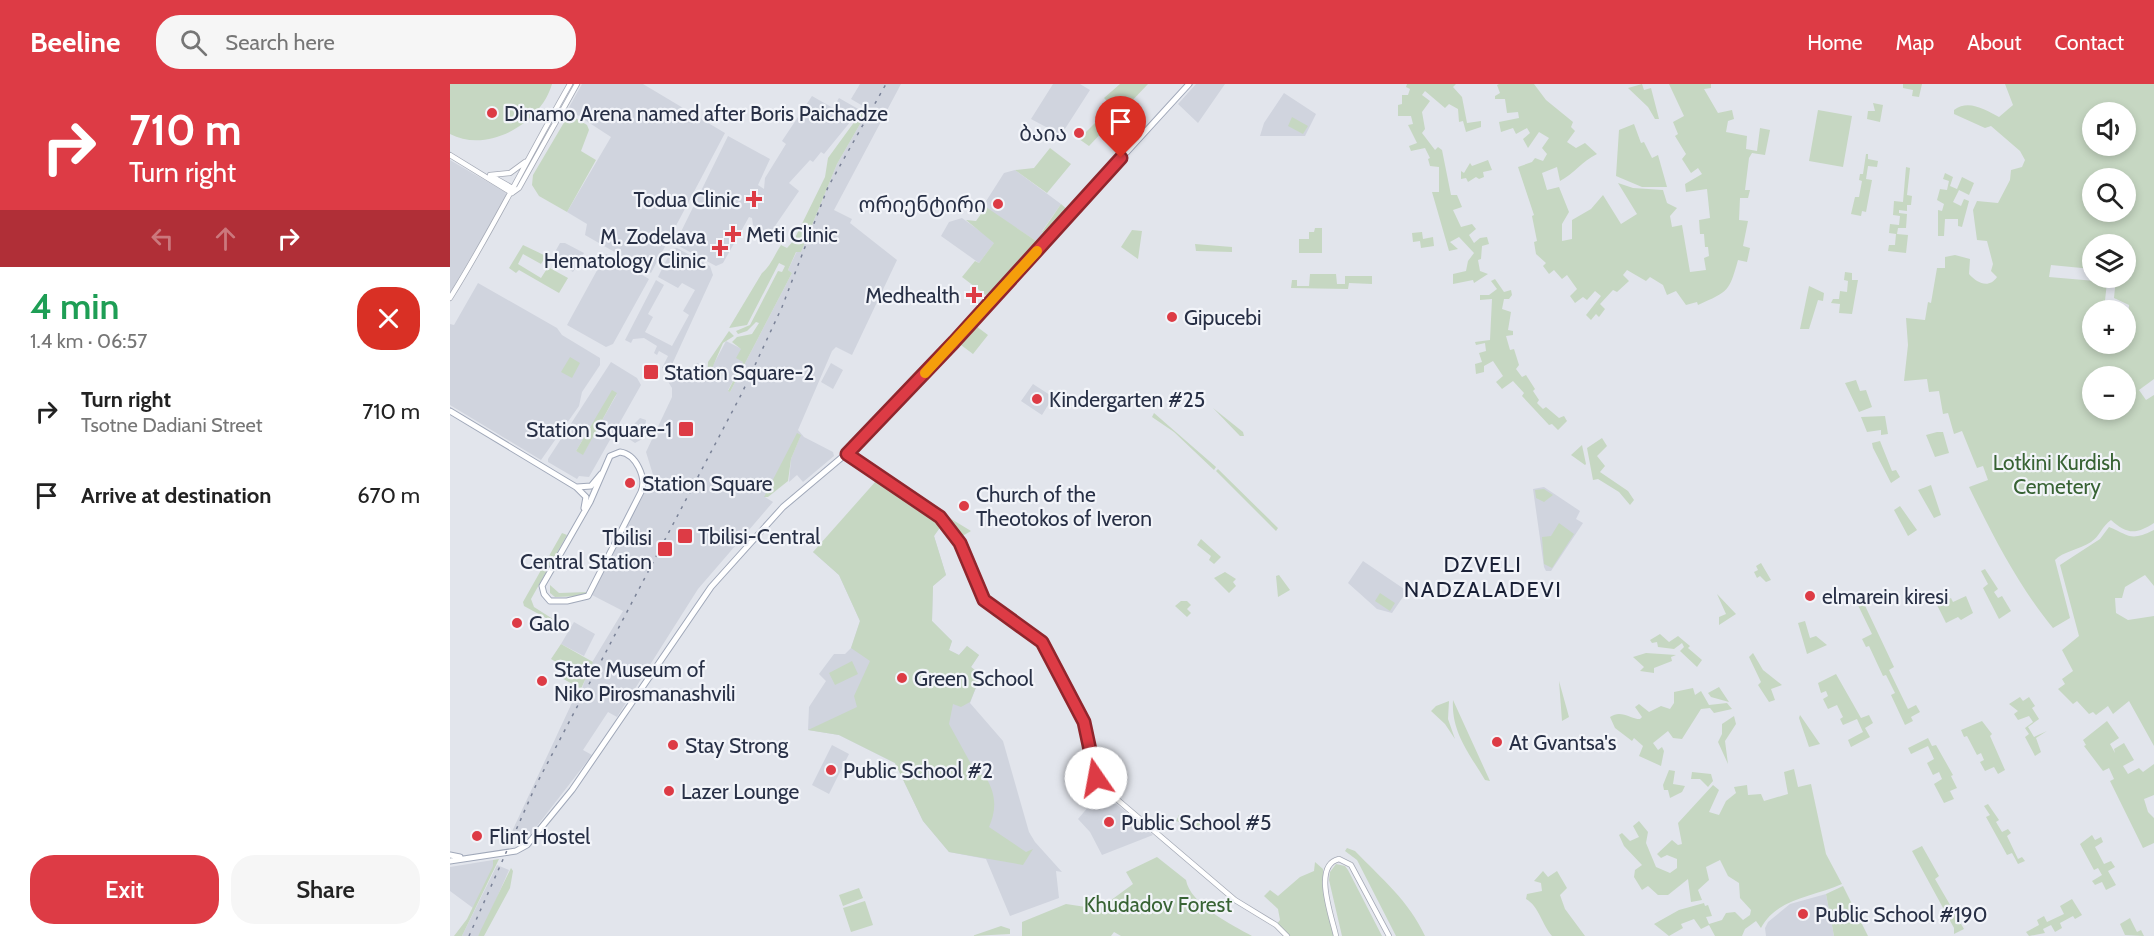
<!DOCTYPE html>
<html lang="en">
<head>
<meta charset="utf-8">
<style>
  body { margin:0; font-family:Cabin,"Noto Sans Georgian",sans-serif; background:#f6f6f6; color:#222; height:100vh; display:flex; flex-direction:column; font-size:22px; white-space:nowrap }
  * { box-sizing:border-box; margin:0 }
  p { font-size:20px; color:#767676 }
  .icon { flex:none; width:33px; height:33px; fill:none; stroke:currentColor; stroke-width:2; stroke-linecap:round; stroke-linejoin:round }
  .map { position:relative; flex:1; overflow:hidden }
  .drawer { display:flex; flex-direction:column; background:#fff; width:450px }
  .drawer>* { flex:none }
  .guide { background:#dd3b45; color:#fff; overflow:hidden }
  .tools { position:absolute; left:1632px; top:18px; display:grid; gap:12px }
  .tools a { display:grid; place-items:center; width:54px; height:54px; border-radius:50%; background:#fff; box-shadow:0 3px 9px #0003; font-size:30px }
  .pin { position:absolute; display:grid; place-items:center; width:51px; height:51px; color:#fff; margin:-62px -26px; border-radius:50% 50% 50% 0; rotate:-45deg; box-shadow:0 0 6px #0007 }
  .pin .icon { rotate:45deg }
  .me { position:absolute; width:66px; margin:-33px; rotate:348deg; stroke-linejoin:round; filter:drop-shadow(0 0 4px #0008) }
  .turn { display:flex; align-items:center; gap:21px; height:126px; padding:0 30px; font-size:27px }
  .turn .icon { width:78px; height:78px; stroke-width:2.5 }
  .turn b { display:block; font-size:42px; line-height:51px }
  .lanes { display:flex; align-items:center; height:57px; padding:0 30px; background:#0003; justify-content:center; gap:30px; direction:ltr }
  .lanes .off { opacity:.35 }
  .round { display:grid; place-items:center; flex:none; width:63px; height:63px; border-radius:24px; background:#f6f6f6 }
  .overview { display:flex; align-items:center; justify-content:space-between; height:102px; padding:0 30px }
  h1 { font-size:36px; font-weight:600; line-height:45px; color:#1e9e55 }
  .primary-button { display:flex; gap:12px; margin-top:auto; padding:12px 30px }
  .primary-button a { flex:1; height:69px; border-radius:24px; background:#dd3b45; color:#fff; font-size:24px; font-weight:600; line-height:69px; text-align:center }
  .primary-button a+a { background:#f6f6f6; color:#222 }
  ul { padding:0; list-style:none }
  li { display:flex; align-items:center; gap:18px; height:84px; padding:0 30px }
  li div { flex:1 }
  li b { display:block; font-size:22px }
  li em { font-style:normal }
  header { display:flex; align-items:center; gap:36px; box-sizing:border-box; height:84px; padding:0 30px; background:#dd3b45; color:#fff }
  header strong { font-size:28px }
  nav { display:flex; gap:33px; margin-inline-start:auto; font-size:21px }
  .search { width:420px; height:54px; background:#f6f6f6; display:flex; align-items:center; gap:15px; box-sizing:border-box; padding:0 21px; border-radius:24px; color:#767676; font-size:22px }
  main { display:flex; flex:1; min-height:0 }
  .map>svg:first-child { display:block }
</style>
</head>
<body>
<header>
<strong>Beeline</strong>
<div class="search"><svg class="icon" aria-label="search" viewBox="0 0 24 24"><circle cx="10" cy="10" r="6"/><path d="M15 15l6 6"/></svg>Search here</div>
<nav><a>Home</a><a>Map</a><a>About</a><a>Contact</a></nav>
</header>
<main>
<section class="drawer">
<div class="guide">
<div class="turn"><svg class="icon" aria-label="right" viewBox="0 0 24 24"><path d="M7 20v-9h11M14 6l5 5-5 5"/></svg><div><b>710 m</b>Turn right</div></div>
<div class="lanes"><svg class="icon off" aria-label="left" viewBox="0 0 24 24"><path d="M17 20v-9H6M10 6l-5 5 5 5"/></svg><svg class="icon off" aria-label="ahead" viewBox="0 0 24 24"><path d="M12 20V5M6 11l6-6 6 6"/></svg><svg class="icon" aria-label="right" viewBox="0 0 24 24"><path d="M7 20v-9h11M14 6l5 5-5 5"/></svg></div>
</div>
<div class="overview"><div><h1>4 min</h1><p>1.4 km · 06:57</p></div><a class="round" style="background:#d93025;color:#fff"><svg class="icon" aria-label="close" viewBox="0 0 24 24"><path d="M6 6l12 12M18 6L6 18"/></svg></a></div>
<ul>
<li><svg class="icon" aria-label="right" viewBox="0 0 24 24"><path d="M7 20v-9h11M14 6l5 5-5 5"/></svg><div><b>Turn right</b><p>Tsotne Dadiani Street</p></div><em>710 m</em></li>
<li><svg class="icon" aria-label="arrive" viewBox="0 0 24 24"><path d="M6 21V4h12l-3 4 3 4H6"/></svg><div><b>Arrive at destination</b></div><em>670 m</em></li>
</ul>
<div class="primary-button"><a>Exit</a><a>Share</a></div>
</section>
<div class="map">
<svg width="1704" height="852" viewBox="0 0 1704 852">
  <rect width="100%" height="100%" fill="#e2e5ec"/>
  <!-- built -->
  <path fill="#d0d4de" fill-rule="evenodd" d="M132,0h61l82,49 -74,140 -66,-38 2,-11 -20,-12 44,-75 -43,-28z
    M410,0h41l-67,126 18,9 -2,4 47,37 -45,95 -16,-8 -4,4 -34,79 6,7 29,15 1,4 -31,26 -6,-7 -8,7 2,-23 9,-22 -35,60 8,5 -75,87 -81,128 -9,-5 -25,38 9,5 -65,84 -7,4 1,-4 -13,1 69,-148 4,-1 10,-27 32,-53 -31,-16 52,-106 6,3 2,-4 2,-10 -8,-26 26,-55v-9l-5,-8 8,-16 17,9 5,-10 7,3v13l4,1 2,-9 16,-30 16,8 2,12 -16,29 2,2 62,-119 -4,-3 9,-19 4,1 36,-88 30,-52 1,-3 -17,-10z
    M603,0h27l10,6 -29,45 -30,-16z
    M746,0h29l-27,39 -20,-19z
    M834,9l32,21 -11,22h-45l4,-13z
    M362,12l21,12 6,-10 21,12 -36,44 -3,-2 -8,10 -3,-2 -21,23 10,8 -24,35 4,4 -6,10 -20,-15 -1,-7 -3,-1 -26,46 -7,3 -41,-22 53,-108 42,23 -12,26 6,4 1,-11 21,-34 -4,-3z
    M0,76l55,32 2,4 -57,97z
    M565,86l46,34 -19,27 5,4 -8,8 -56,-37 21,-33z
    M512,134l33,24 -16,21 -38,-27 8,-14z
    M110,159h5l19,10 -11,19 -22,-13z
    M227,164l33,18 3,9 -44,96 -7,-3 6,-12 -9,-5 -2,4 -3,-2 3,-7 -13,-8 -11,1 -2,4 -6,-3 31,-60 8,5 -16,29 5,3 -8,15 27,14 17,-31 -6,-4 12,-21 -13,-7 -4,5 -20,-11 14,-28z
    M156,170l43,25 -36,65 -7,3 -39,-22z
    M28,199l79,45 5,7 38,23v7l-18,27 -3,14 -38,54 -91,-55v-81l4,1z
    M161,278l26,16 4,7 -52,92 -10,-1 -2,3 -29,-17v-3zM167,310l-34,60 -7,-3 14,-24z
    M381,279l12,7 -10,19 -12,-7z
    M583,300l20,13 -11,18 -21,-14z
    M190,334l6,2 -2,18 -9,5 -6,-4 -2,-8z
    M1094,403l36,24 -4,8 7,4 -32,48h-5l-2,-4 -11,-78z
    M491,442l-7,10 12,39 -13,11 -1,35 20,20 -3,9 10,5 8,-9 12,9 -8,12 10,8 -11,28 33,38 26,91 6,10 27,30 -6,-1 3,27 -49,18 -24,-57 -37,-7 -26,-31 -28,-58 -56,-28 -31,-5 1,-23 17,-26 -7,-7 15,-20h11l6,-6 9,-27 -21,-46 -26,-23z
    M913,477l44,30 -15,22 -15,-4 -29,-26z
    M124,538l21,12 -11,22 -23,-12z
    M382,661l17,9 -20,40 -17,-9z
    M651,708l42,33 10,10 -51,20 -12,-23 -12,-13z
    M43,776l1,6 -21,42 -23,-17v-24z
    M47,781l12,5 -24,55 -7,11h-16z
    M1376,810l8,42h-68l-1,-8 3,-6 22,-18z"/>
  <!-- green -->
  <path fill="#c6d7c2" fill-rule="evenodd" d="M0,0h102c-11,39 -64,70 -102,50z
    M670,0h28l-59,62 -10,-7 33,-33 -8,-8z
    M957,0h49l-3,3 9,10 5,26 14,-2v6l-15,5 -3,-11 -4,1 -1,-13 -9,-5 -4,4 -20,-17 -3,4 8,6 -8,11 3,17 -3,4 13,17 3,-3 4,3 9,45h6l5,12 -9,3 8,17 11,-3 4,5 -7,6 5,8 6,-5 7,-1 2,7 -7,2 -1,13 -3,1 2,11 8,3 -14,9 -1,-3 -20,4v-10l13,-3 2,-10 6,-8 -15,-16 -9,5 8,7 -9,2 -17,-59h7v-25l-9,-1 -2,-7 2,-1 -5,-10 -14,3 -2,-5 8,-3 -9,-18 5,-1 -2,-8h-13v-11l4,-1v-9h6l2,-6 -4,-2z
    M1049,0h35l12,16 27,22 -2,5 4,4 -8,11 9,6 9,-5 12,11c-15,7 -23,20 -37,27l-3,-14 -15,6 5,17 12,-3 10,25 -7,12v17l10,-2v-19l19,-11 12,-14 18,29 16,-10 -19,-31 15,5 30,2 4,13 10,5 -7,8 2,11 10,-2 8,47 16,-2 -2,-12 5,-2 -1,-9h-3l-1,-13h-4l-1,-14 11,-2 -3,-29 -21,3 -1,-8 17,-10 -4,-6 -7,5 -9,-14 4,-5 -11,-18 3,-2 -5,-12 11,-6 -15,-32h42v4l-7,1 14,24 14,-3 2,9 -6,2 -2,11 21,4 -1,13 11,2 3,-23 10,2 -5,25 -13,-2 -3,5 -4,32h5l-2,8h-8l-1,22 9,1 -5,25 7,2 -3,14 -9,-2c-9,32 -9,31 -40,45l-1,-3 -11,3 -10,-14 -9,4 -4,-10 -13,-8 -4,4 -19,-11 -4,5 6,6 -12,11 -4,-2 -13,14 5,5 -6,8 -3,-3 -5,6 -5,-5 15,-19 -6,-5 -8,9 -4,-3 -8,6 -5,-7 7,-7 -10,-14 -5,4 -8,-9 -5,4 -6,-8 3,-3 -10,-9 -2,-12 3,-1 -5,-25 2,-1 -16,-48 14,-5 3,-4 8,3 4,-7 -5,-6 7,-10 -10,-6 -11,16 -5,-9 7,-6 -3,-5 -11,6 -3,-6 -12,4 -2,-10 20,-4 -1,-6 -11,1 -2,-14h-10v-3l5,-3 -3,-8z
    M1192,0l2,6 7,-2 8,31h-4l-7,-12 -20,-19z
    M1453,0h19l-3,13 -7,-1 1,-6 -10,-2z
    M1555,0h149v295l-15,11 7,10 8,-5v128c-19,12 -27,11 -43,-3 -9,6 -11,16 -20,22 -11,7 -29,10 -36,18l15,58 -17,10c-34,-41 -60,-92 -84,-141l19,-7 -5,-14 -6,2 -15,-37 -8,3 -6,-21 -5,1 -4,-23 -10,1 -2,-13 -23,2 4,-36 -2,-27 19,2 3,-18 3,1 6,-35h8v-11l10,-2 15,4 -1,15c8,9 20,15 28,3l-6,-6 2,-7 -6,-23 -10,-1 -4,-30 4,-9 21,2 12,-23 1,-10 11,-3 3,-7 -5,-9 -29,-25 -6,2 -31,-14v-4c15,-11 31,0 45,7l14,-12zM1642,28h34v34h-34zM1642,94h34v34h-34zM1642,160h34v34h-10l-2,20 15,7 -3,39h-34v-34h12l3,-28 -58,-5 2,-12 41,4zM1642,292h34v34h-34z
    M1423,19l10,2 -3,17 -13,-3 1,-8h7z
    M413,26l4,2 -30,52 -36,88h-5l-8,18 4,3 -62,119 -2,-1 15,-29 -7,-4 5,-9 -9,-7 5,-5 15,-3 7,-11 -3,-1 -9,9 -9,3 -2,-3 14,-6 28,-54 4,1 3,-6 -6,-3 -32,62 -18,3 33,-55c8,-6 13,-19 19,-28l6,3 7,-8 31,-63 3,-19z
    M1368,26l34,6 -9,51 -34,-6z
    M119,30l18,11 2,5 -8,21 15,9 -29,52 -28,-16 -7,-11 1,-10z
    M842,33l16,9 -5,8 -15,-8z
    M1184,40l7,19 3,-1 8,16 6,-3 9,32h-25l-26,-11 3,-46z
    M600,64l21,16 -24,29 -32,-23 19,-2z
    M1416,70h2v5l10,2 -1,6 -9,-1 -2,13 6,1 -6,32 -4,-1 -1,5 -10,-2 4,-17h4l3,-16 -3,-1 1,-6h3z
    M1038,76l4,10 -9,2 1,5 -5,2 -3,-2 -8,5 -2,-4 -5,1v-8l3,2 6,-10 2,3z
    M1456,83l4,1 -3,27 5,1 -1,9h-4v6l-8,-1v3l8,1 -1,14h-8l-1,6 11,1 -2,18 -18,-2 1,-6h6l1,-11 -7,-1 1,-9 9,1 1,-9 -7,-1 1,-14 9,1z
    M1495,89l8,4 -3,9 7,3 5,-12 12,6 -5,12 -10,-5 -6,12 8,4 3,-7 5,2 -7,26 -4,-1v-7h-13l-1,17h-6v-26l4,1 2,-7 -7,-4 3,-11 7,1 2,-9 -6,-2z
    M611,120l7,6 -21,25 -5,-3z
    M536,123l53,36 -52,53 -25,-19 13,-16 4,2 15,-20 -28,-23 10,1z
    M865,144h7v25h-23v-14h10v-7h5z
    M682,146l10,1 -4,28 -17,-12z
    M972,148l1,7 10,-2 1,9 -13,2 -1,-7 -7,1 -1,-9z
    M745,160l37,3v5l-36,-1z
    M73,161l23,11 -5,8 -18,-10 -5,10 23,14 7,-11 20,11 -9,15 -40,-23 -3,3 -7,-5z
    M1395,188l7,1v7h6l-6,34 -13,-1 1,-9 -9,-1 2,-4h6l1,-8 7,1 1,-11 -4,-1z
    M860,190h26l1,10h8v-8h27v8l-23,-1 -1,6 -57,-1 1,-8h5v6h12z
    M1045,195l9,13 7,-2 1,5 -3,4h-5l-2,10 9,3 -3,18 5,1v4l-7,1 4,14 4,-1 5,16 -3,4 6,8 4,-2 9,14 -2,2 6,9 -2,3 6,6 3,-2 13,11 5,-2 3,5 -9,9 -6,-6 -3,1 -27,-29 2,-3 -11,-12 -11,8 -6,-7 7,-6 -10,-15 -9,5v6l-8,2 -1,-10 7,-2 -3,-9 7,-2 -1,-8 -9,2 -1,-3 15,-2 2,-41 -12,1v-5h9l8,-6 -6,-8z
    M1359,202l15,7 -1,8 -5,-1 -9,29h-9z
    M526,242l12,9 -15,19 -12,-9z
    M279,247l5,5 -11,7 -16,37 1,-18z
    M120,273l10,6 -8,15 -11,-6z
    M1406,296l4,11 6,-1 6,17 -13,5 -14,-29z
    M162,306l5,3 -34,62 -7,-4z
    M763,324l30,24 1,4h-4z
    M704,329l62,54 -2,3 -40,-38 -22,-15z
    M1435,332l3,18 -7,1v-5l-14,2 -6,-15z
    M1487,348h6l6,21 -14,4 -9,-22z
    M347,349l4,2 -10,24 -3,22 -20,16h-4z
    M1152,354l5,8 -10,10 8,10 -5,6 28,19 6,9 -4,5 -11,-13 -21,-13 -5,1 -6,-32z
    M1430,357l12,30 4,-1 4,7 -9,6 -18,-35 -1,-5z
    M1132,361l4,19 -1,1 -14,-10z
    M768,385l60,59 -2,3 -60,-60z
    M426,397l65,45 -7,10 12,39 -13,11 -1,35 20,20 -3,9 10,5 8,-9 12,9 -8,12 10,8 -11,27 -9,5 -8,-3 -4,20 27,49 9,3c11,17 12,33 4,51l37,25 7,-3 -10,16 -74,-13 -26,-31 -28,-58 -56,-28 -31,-5 49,-23 -3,-11 16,-35 -19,-13 9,-27 -21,-46 -26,-23z
    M1481,401l10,30 -7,3 -16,-28z
    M1094,405l9,6 -9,7 -8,-4 -1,-8z
    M1450,422l17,24 -9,6 -14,-26z
    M498,433l23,14 -12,7 -14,-18z
    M1109,439l15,11 -22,34 -8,-4 -2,-27 9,-1z
    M1659,443c20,8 21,15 45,3v56l-9,-11 -20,12 -3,11h-7l1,15 12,7 26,-4v130l-25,-45 -16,13 -5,-8 -12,9 -3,-3 -4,2 -12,-13 -4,3 -15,-15 7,-5 -3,-5 11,-8 -11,-21 17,-14 -19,-71 40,-26z
    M112,449l5,2 -36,64 3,8 22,14 -1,2 -31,-17 -1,-4z
    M751,455l20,18 -7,7 -5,-4 2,-4 -14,-11z
    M1311,479l10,17 -5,2 -6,-6 -3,2 -3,-6 4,-2 -2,-4z
    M1535,485l13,20 -4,3 4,6 4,-2 9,15 -12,8 -16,-31 5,-4 -7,-13z
    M775,488l11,7 -3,3 3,4 -7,7 -15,-15z
    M829,491l11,15 -12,7 -2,-21z
    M100,501l9,8 30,-1 -7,4 -27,1 -5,-4z
    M930,509l15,10 -5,8 -15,-10z
    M1267,510l19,20 -17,11v-8l7,-3z
    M1410,511l34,72 -5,3 19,39 8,-4 4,7 -9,5 2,4 -8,4 -14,-30 4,-2 -9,-18 -3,1 -14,-30 -3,1 -4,-8 10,-5 -18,-37z
    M1516,512l7,17 -12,7 -3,-3 -12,6 -9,-18 14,-7 2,4z
    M731,517h6l4,4 -4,4 4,4 -4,4 -12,-11z
    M1355,537l5,17 6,-2 11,9 -20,9 -9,-31z
    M1210,550l9,8 9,-6 12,10 -2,2 14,12 -5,7 -17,-16 4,-4 -2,-4 -8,6 -16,-2 -1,-5 -5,1 -2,-3z
    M111,560l32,18 -12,27 -21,-12 6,-9 -15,-9z
    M1196,569l30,2 -5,2 1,4 -18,7v5l-14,-2 4,-4 -11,-10z
    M1303,569l10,17 19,15 -11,4 4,11 -6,2 -11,-17 3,-3 -12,-25z
    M402,577l6,13 -23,11 -6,-12z
    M1386,590l25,44 8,-3 4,8 -8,5 5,9 -19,10 -3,-7 15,-8 -6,-13 -14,6 -3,-6 3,-2 -6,-12 -9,4 -5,-10 5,-3 -2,-5 -5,2 -3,-10z
    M1109,597l10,36 -7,4z
    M1269,603l10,15 -18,-5 -3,-4z
    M1243,604l2,7 6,-4 8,14 18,-2 5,6 -18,4 -4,-5 -9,1 -19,30 -9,-1 -5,-7 -15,12 5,7 4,-3 2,4 -3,15 -22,-10 4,-10 -9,-8 -2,3 -17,-13 -5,-11c11,-8 20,2 30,2l2,-2 -7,-10 4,-3 10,8 12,-6 9,3 4,-6v-11z
    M1570,613l3,4 6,-4 6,9 -3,2 7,11 -11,8 6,10 13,-6 -11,7 5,14 -6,4 -10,-19 4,-3 -4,-6 8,-6 -4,-6 -11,4 -4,-6 4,-3 -9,-7z
    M1003,616l37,81 -5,-1c-16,-27 -34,-48 -32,-80z
    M999,617l-1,18 7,20 -10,-15 -14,-13 5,-5z
    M1350,631l20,29 -11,3 -10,-29z
    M1284,632l2,8 -11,17 3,23 -10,-22 4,-8v-10z
    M1532,637l10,13 -2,2 15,34 -7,4 -4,-7 -9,4 -5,-9 4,-2 -3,-7 -4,2 -10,-19 -3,1 -3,-7z
    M1657,637l12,17 -9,6 5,9 -1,-4 10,-6 10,17 -11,6 5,8 11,-6 4,4 11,-8v31l-10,4 4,13 6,6v25l-11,5 -33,-67 4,-2 -5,-11 -6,3 -19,-25 2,-1 -3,-5z
    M1478,654l4,8 4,-1 17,30 -2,1 6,12 -7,3 4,8 -10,4 -10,-19 8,-5 -3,-7 -6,3 -6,-12 7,-4 -6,-13 -17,8 -3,-6z
    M1344,685l4,18 13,-3 15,70 16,30c-29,13 -65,14 -81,44l-5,-7 -11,8 -3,7h-27l-6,-11 -8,4 -7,-10 -13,5 2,4 -14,8 -15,-12 25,-14 25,-7 1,3 3,-1 4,11 -6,1 3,7 13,-4 4,-7 9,-1 8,8 7,-5 1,-5 -11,-12 -1,-15 -11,-7 -8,-16 -14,7 3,13 -11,10 4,10 -11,2 -3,-23 -20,16h-10l-10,-9 -6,4 -8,-13 1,-7 7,-5 -18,-19 -5,-11 3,-2 8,8 9,-4 -6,-11 6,-5 9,11 -2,11 10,24 14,6 7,-5v-9l-10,-4 -6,3 -4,-4 15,-14 6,5 4,-1 -4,-21 35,-38 6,5 -10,22 10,3 7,-14 10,-8 -2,-6 13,-2 1,10 13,-1 3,7 24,-7 -4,-22z
    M1219,686l6,1 -2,13 12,2 -3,6 -12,6 -2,-8h-4l-1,-5z
    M1242,688l19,2 2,7 -5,6 -8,-8h-9z
    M1538,720l11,16 -3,2 6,10 6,-3 3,4 -4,3 11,23 4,-2 3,4 -7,3 -6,-11 -5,2 -21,-38 4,-2 -6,-9z
    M729,731l27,9 -3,7 -27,-10z
    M1642,751l3,5 6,-3 2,5 -8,5 9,17 7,-3 4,6 -7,4 8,14 -10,5 -4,-8 -7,3 -3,-4 10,-6 -4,-7 -4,2 -14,-26z
    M1472,762l17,30 -4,3 29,50 -10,5v-6l-42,-77z
    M897,764l8,3c26,27 54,50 70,85h-29l-39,-76 -12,-9z
    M707,773l29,23c4,24 46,45 66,56h-131l-7,-4 -3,4h-89v-14l44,-18 33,5 34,-25 -7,-12z
    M49,775l-37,77h-8l13,-17 26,-53v-6z
    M865,778l8,7v13l12,54h-48l-11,-11 4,-5 -2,-11 -14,-13 6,-6 8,6 22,-19 14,-6z
    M886,780l9,2 3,4 34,66h-40l-13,-56 1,-8z
    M61,784l2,3 -3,17 -26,48h-6z
    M1093,787l5,6 9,-6 10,17 -7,7 5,14 20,27h-33c-10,-11 -13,-30 -26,-37l1,-5 15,-3 -1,-8 -7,-2z
    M1393,802l25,50h-34l-8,-42z
    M409,804l4,10 -20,8 -4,-11z
    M1622,815l10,16 -7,4 -2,-3 -13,7 2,5 -7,4 -4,-7 -8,4 2,4 -16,3 -3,-4 13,-7 -2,-5 7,-4 3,6 17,-8 -4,-8z
    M415,817l8,24 -22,7 -8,-24z
    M1680,834l7,14 4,-2 3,6 -19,-1 -5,-11z
    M551,842l9,3v5l-38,2z"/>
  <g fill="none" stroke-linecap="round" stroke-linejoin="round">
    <!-- secondary casing -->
    <g stroke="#a6abb7" stroke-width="6">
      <path id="secondary" d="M0,71l62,38
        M40,91l20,-2 15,-11
        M43,93l21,12
        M62,109l7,-5 58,-104
        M0,214c44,-70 79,-143 120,-214
        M397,370l94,63 19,26 24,57 60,45 40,77 15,62 136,116 41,25 11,11
        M886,852c-4,-19 -24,-71 3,-77l12,6 38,71"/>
    </g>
    <!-- primary casing -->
    <g stroke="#a0a8b9" stroke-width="7">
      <path id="primary" d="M0,327l126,76 10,10 -2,11
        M170,368c16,2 27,26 21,40l-53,104 -21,5h-17l-6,-7 -2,-8 48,-84 20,-46z
        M127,403l14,-1 10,-12
        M0,771l10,2
        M0,777l66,-10 11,-6 45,-55 139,-203 72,-80 70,-59 49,-50 287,-314"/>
    </g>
    <!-- secondary -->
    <use href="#secondary" stroke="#fff" stroke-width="4.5"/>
    <!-- primary -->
    <use href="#primary" stroke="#fff" stroke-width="5"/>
    <!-- rail -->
    <path stroke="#7a8297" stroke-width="1.5" stroke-dasharray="3 6" stroke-linecap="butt" d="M19,852l67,-151 206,-392 40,-86 46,-120 58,-103"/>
  </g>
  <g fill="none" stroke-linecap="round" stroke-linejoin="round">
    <!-- route casing -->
    <g stroke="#90262d" stroke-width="15">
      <path id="route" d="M646,694l-12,-56 -42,-80 -58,-42 -24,-57 -20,-26 -93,-63 107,-112 167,-184"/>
    </g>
    <!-- route -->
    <use href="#route" stroke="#dd3b45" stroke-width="10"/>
    <!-- slow -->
    <path stroke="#f59e0b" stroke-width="10" d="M475,289l112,-122"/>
  </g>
  <!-- markers -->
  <g fill="#dd3b45" stroke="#f2f4f9" stroke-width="2">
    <circle cx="42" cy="29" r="6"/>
    <circle cx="629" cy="49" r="6"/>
    <path d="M301 106h6v6h6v6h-6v6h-6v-6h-6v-6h6z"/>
    <circle cx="548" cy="120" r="6"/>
    <path d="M280 141h6v6h6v6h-6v6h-6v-6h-6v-6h6z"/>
    <path d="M267 155h6v6h6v6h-6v6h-6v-6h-6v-6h6z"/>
    <path d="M521 202h6v6h6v6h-6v6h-6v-6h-6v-6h6z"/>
    <circle cx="722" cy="233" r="6"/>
    <rect x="193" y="280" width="16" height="16" rx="3"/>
    <circle cx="587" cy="315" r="6"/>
    <rect x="228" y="337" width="16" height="16" rx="3"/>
    <circle cx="180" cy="399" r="6"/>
    <circle cx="514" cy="422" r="6"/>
    <rect x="227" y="444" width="16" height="16" rx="3"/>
    <rect x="207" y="457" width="16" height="16" rx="3"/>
    <circle cx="1360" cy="512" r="6"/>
    <circle cx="67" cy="539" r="6"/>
    <circle cx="452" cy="594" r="6"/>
    <circle cx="92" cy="597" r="6"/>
    <circle cx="1047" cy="658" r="6"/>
    <circle cx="223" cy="661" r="6"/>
    <circle cx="381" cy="686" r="6"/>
    <circle cx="219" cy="707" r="6"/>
    <circle cx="659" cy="738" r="6"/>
    <circle cx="27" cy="752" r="6"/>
    <circle cx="1353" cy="830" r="6"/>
  </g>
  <g text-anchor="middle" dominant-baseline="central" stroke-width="4.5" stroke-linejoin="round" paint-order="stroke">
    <!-- poi labels -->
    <g font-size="21" fill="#283046" stroke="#f2f4f9" text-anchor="start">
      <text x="54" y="29">Dinamo Arena named after Boris Paichadze</text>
      <text x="617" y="49" text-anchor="end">ბაია</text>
      <text x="290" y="115" text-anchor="end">Todua Clinic</text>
      <text x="536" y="120" text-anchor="end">ორიენტირი</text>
      <text x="296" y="150">Meti Clinic</text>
      <text x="256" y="152" text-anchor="end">M. Zodelava<tspan x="256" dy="24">Hematology Clinic</tspan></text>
      <text x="510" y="211" text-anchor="end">Medhealth</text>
      <text x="734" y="233">Gipucebi</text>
      <text x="214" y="288">Station Square-2</text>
      <text x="599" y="315">Kindergarten #25</text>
      <text x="222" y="345" text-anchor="end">Station Square-1</text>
      <text x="192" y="399">Station Square</text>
      <text x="526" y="410">Church of the<tspan x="526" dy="24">Theotokos of Iveron</tspan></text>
      <text x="248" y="452">Tbilisi-Central</text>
      <text x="202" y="453" text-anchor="end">Tbilisi<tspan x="202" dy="24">Central Station</tspan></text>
      <text x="1372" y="512">elmarein kiresi</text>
      <text x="79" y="539">Galo</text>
      <text x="104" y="585">State Museum of<tspan x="104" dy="24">Niko Pirosmanashvili</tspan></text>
      <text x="464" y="594">Green School</text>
      <text x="1059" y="658">At Gvantsa's</text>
      <text x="235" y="661">Stay Strong</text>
      <text x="393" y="686">Public School #2</text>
      <text x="231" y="707">Lazer Lounge</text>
      <text x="671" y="738">Public School #5</text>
      <text x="39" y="752">Flint Hostel</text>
      <text x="1365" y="830">Public School #190</text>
    </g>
    <!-- park labels -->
    <g font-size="21" fill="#386334" stroke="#f2f4f9">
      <text x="1607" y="378">Lotkini Kurdish<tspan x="1607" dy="24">Cemetery</tspan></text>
      <text x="708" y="820">Khudadov Forest</text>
    </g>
    <!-- neighbourhood labels -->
    <g font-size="22" letter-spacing="1.5" fill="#1a2137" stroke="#f2f4f9">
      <text x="1033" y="480">DZVELI<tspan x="1033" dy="25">NADZALADEVI</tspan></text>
    </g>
  </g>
</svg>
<div class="tools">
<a><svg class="icon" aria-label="sound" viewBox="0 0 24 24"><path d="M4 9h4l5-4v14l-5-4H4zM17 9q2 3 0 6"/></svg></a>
<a><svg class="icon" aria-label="search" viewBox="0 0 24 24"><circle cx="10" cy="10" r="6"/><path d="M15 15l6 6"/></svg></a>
<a><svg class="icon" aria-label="layers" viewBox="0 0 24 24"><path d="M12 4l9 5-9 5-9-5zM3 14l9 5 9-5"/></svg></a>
<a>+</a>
<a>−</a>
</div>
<div class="pin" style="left:671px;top:74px;background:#d93025"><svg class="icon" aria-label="arrive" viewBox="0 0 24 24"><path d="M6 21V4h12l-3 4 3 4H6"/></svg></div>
<svg class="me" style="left:646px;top:694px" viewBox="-20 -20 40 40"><circle r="19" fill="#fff"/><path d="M0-13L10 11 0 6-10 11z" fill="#dd3b45"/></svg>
</div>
</main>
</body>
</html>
